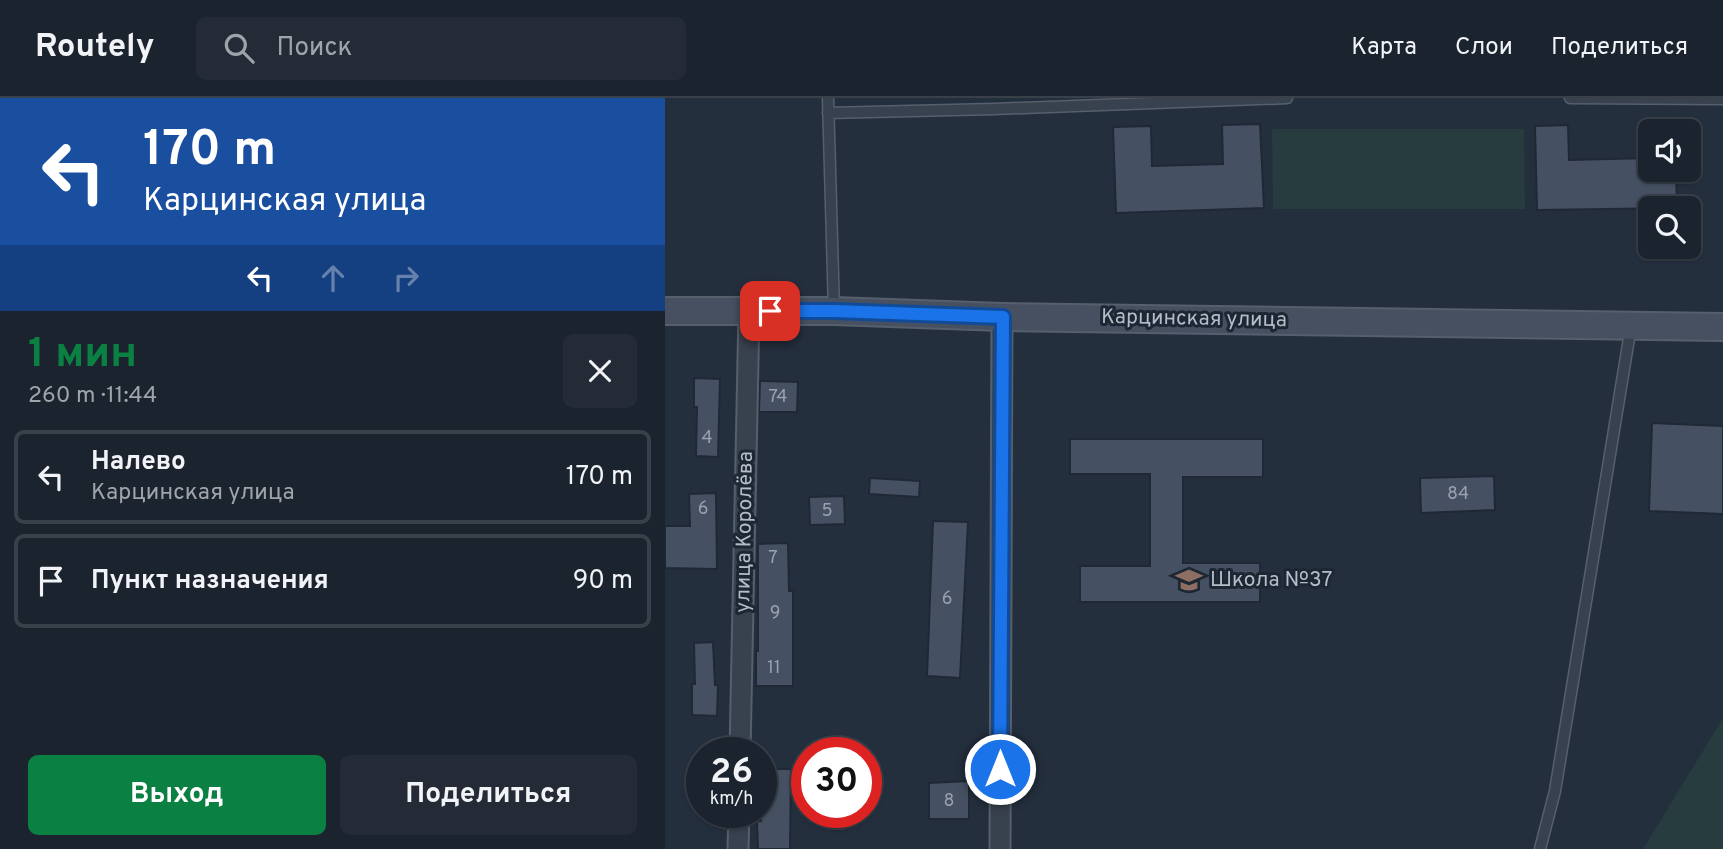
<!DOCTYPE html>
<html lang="ru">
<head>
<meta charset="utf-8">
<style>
  body { margin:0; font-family:Overpass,sans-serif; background:#242b36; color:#f1f3f6; height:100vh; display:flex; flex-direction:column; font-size:26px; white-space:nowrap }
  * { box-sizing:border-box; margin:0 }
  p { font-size:23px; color:#a0a4aa }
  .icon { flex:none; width:38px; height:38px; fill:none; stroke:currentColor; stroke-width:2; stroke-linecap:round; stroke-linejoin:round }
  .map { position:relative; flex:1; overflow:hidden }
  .side { display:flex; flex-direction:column; background:#1b232e; width:665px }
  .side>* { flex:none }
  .guide { background:#1a4fa0; color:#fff; overflow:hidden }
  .buttons { position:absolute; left:973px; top:21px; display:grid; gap:14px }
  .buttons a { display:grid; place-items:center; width:63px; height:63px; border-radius:10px; background:#1b232e; box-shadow:0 2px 5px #0004,0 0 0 2px #39404a; font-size:35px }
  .speed { position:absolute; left:21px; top:639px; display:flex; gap:14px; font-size:35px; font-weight:700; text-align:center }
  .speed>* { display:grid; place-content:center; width:91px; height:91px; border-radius:50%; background:#1b232e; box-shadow:0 2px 5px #0004,0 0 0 2px #39404a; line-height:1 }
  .speed small { font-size:18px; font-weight:400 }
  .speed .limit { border:10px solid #d22; background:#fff; color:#111 }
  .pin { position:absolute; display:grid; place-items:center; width:60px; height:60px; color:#fff; margin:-30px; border-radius:14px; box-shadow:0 4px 10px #0006 }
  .me { position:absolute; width:77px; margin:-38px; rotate:0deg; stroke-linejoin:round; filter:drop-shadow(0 0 5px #0008) }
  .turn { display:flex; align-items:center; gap:24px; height:147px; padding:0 28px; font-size:32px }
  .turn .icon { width:91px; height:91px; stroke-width:2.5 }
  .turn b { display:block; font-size:49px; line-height:60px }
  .lanes { display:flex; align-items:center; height:66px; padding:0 28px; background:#0003; justify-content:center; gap:35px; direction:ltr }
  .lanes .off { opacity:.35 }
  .round { display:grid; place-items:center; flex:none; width:74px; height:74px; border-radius:10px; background:#242b36 }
  .summary { display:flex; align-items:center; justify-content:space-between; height:119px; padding:0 28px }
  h1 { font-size:42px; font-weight:700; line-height:52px; color:#0b8043 }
  .cta { display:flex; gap:14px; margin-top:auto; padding:14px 28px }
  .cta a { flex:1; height:80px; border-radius:10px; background:#0b8043; color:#fff; font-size:28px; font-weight:700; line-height:80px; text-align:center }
  .cta a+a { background:#242b36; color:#f1f3f6 }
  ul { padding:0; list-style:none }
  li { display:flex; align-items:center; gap:21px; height:94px; margin:0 14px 10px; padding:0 14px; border:4px solid #39404a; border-radius:10px }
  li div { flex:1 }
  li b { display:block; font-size:26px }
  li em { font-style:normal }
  header { display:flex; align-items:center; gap:42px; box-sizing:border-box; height:98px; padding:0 35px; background:#1b232e; border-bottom:2px solid #39404a }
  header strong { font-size:33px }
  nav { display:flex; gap:38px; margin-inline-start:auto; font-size:24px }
  .search { width:490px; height:63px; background:#242b36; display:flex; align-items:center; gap:18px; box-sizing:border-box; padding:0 24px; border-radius:10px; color:#a0a4aa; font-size:26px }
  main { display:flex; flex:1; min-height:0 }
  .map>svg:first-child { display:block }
</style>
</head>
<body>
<header>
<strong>Routely</strong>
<div class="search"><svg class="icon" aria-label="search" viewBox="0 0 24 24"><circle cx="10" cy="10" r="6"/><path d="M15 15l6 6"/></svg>Поиск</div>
<nav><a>Карта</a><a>Слои</a><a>Поделиться</a></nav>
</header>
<main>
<section class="side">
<div class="guide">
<div class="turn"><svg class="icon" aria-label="left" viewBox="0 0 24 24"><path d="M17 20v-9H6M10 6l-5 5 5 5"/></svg><div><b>170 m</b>Карцинская улица</div></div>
<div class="lanes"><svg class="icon" aria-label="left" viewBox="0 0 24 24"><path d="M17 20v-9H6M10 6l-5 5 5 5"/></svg><svg class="icon off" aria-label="ahead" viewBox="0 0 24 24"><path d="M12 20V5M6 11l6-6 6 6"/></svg><svg class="icon off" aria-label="right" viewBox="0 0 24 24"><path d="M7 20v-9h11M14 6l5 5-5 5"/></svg></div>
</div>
<div class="summary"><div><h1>1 мин</h1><p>260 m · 11:44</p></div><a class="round"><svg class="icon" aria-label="close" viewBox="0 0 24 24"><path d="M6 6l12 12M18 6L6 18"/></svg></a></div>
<ul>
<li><svg class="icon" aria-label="left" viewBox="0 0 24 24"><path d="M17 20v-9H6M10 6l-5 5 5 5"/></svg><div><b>Налево</b><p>Карцинская улица</p></div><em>170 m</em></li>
<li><svg class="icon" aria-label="arrive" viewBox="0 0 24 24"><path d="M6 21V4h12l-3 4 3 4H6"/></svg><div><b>Пункт назначения</b></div><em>90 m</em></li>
</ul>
<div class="cta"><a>Выход</a><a>Поделиться</a></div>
</section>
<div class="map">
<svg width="1058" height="751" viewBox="0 0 1058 751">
  <rect width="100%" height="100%" fill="#242f3e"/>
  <!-- green -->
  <path fill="#263c3f" d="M607,31h252l1,80h-252z
    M1058,620v131h-80z"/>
  <!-- building -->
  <path fill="#455162" stroke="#1f2835" stroke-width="2" d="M595,26l4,84 -148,5 -3,-86 38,-1 1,40 71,-2 -1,-39z
    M903,27l1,35 81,-2v12h26l1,38 -140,2 -2,-84z
    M29,280l26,1 -2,78 -22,-1 1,-49h-3z
    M95,283l38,1 -1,30h-38z
    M987,325l71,3v88l-74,-3z
    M405,341h193v38h-80v86h77v39h-180v-36h70v-92h-80z
    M829,378l1,34 -74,3 -1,-35z
    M205,380l50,3 -1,16 -50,-3z
    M51,395l1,76 -52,-1v-42h25l-1,-32z
    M179,398l1,28 -35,1 -1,-28z
    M268,423l35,1 -8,156 -33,-2z
    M123,445l1,48h4v95h-37v-35h2v-107z
    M48,544l2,43h3l-1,31 -25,-1v-31h3l-1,-41z
    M96,671h30l-1,80h-32l-1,-28h4z
    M304,683v38h-40v-36z"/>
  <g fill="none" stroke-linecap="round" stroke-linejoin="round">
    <!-- service casing -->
    <g stroke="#565f6c" stroke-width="13">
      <path id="service" d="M163,0l6,213
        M905,0l153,1
        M163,15l166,-4 293,-11
        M875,751l15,-58 76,-465"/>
    </g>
    <!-- minor casing -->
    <g stroke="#565f6c" stroke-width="23">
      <path id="minor" d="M75,654l9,-441
        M73,751l1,-37
        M335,751l2,-532"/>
    </g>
    <!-- secondary casing -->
    <g stroke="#565f6c" stroke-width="30">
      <path id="secondary" d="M0,213h169l168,6 721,10"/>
    </g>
    <!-- service -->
    <use href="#service" stroke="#38414e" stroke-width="10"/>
    <!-- minor -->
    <use href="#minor" stroke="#38414e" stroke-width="19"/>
    <!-- secondary -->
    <use href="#secondary" stroke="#465061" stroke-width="26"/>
  </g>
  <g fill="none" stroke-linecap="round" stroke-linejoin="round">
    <!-- route casing -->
    <g stroke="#114b97" stroke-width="18">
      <path id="route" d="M105,213h64l169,6 -3,452"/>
    </g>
    <!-- route -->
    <use href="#route" stroke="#1a73e8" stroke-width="12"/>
  </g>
  <!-- icons -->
  <defs>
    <g id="school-bare" transform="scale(2.1)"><path d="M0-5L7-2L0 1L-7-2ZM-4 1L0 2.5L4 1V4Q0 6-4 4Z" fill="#8d6e63" stroke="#1d2633" stroke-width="2.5" paint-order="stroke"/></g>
  </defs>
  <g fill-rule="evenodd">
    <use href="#school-bare" x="524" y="482"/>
  </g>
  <g text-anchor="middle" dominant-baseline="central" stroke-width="6" stroke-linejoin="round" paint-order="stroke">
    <!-- number labels -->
    <g font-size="18" fill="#98a1af">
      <text x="113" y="299">74</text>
      <text x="42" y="340">4</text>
      <text x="793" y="396">84</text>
      <text x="38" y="411">6</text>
      <text x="162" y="413">5</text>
      <text x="108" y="460">7</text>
      <text x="282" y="501">6</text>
      <text x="110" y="515">9</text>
      <text x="109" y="570">11</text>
      <text x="284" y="703">8</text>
    </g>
    <!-- street labels -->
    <g font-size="21" fill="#b4bcc9" stroke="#1d2633">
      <text transform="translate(529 221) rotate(1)">Карцинская улица</text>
      <text transform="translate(80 434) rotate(-89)">улица Королёва</text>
    </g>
    <!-- poi labels -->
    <g font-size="21" fill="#b4bcc9" stroke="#1d2633" text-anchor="start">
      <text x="545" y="482">Школа №37</text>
    </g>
  </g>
</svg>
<div class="buttons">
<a><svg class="icon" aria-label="sound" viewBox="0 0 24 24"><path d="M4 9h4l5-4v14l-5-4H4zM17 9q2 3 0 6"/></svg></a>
<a><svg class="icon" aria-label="search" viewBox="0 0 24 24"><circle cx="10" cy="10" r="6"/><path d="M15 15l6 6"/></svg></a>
</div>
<div class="speed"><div>26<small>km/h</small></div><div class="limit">30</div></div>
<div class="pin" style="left:105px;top:213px;background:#d93025"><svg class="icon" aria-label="arrive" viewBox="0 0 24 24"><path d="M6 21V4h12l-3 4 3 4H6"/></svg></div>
<svg class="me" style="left:335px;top:671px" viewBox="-20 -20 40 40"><circle r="17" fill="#1a73e8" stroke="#fff" stroke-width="3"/><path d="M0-11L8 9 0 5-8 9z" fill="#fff"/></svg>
</div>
</main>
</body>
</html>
